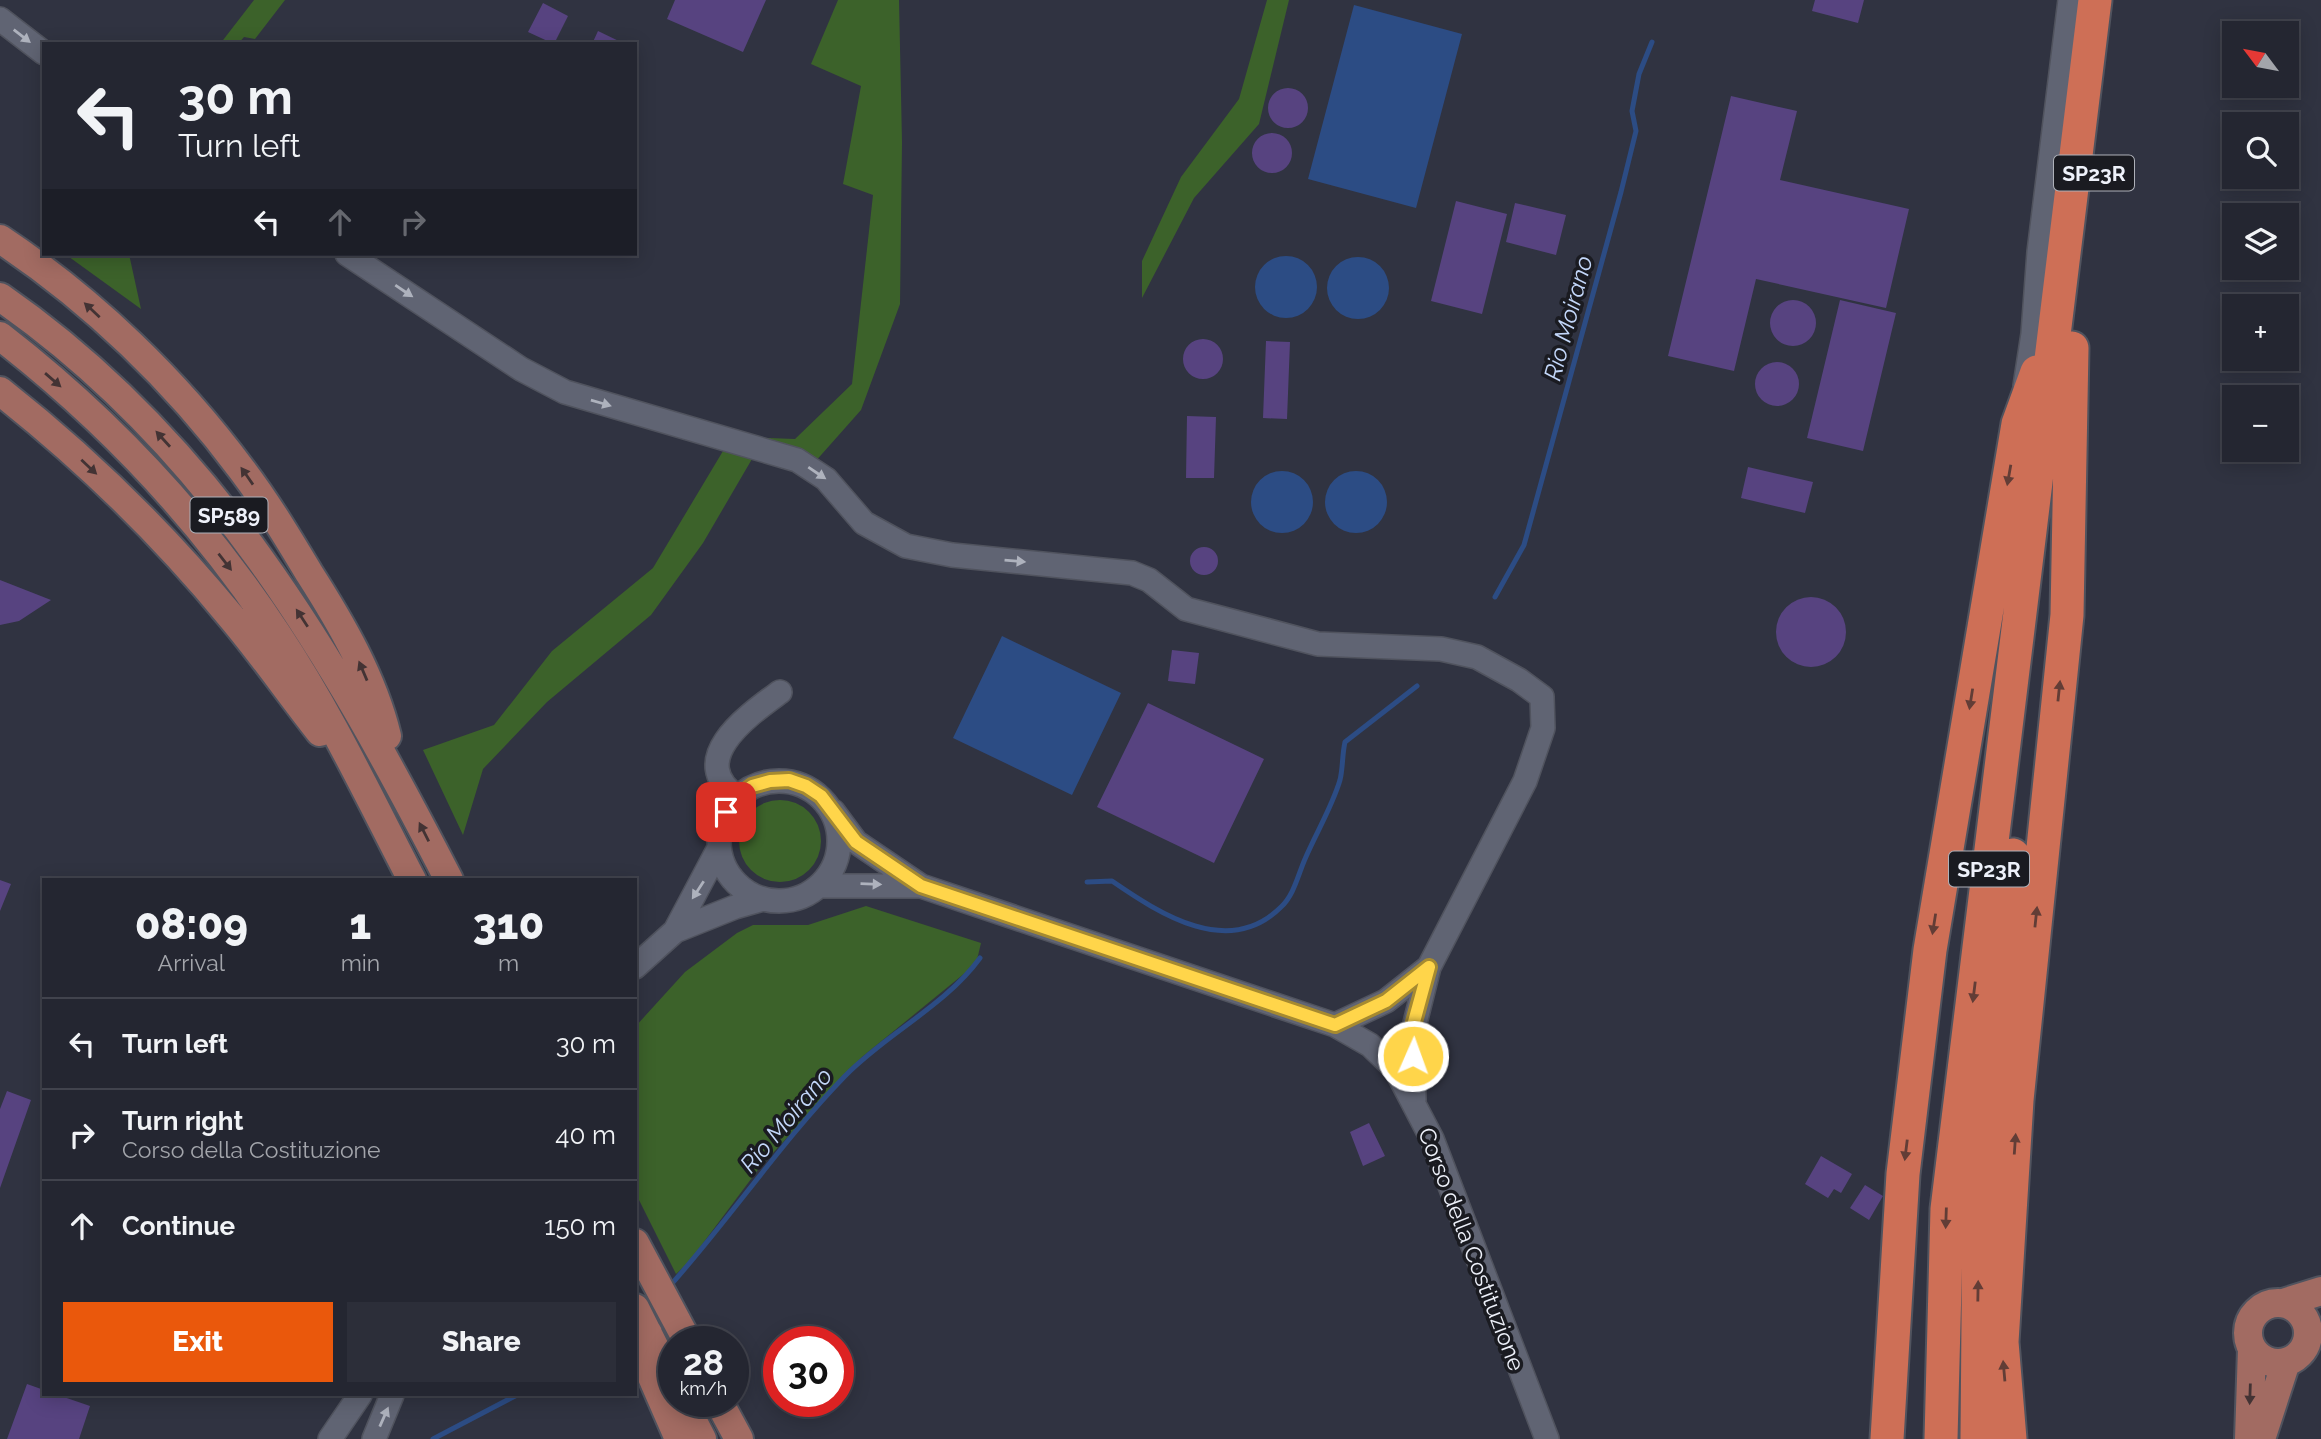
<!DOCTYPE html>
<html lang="en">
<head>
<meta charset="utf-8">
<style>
  body { margin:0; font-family:Raleway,sans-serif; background:#2c2e39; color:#f1f3f6; height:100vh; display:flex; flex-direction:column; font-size:26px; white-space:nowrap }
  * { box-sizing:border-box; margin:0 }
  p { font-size:23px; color:#a3a5ab }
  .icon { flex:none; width:38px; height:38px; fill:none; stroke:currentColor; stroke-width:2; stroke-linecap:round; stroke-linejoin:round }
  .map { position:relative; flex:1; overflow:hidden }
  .details { position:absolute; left:42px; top:878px; width:595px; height:518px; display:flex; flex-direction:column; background:#242631; border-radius:0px; box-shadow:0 4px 18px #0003,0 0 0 2px #41434d }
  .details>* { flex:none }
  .hud { position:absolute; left:42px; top:42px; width:595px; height:214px; border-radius:0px; box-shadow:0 4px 18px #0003,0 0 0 2px #41434d; background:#242631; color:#f1f3f6; overflow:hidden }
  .needle { width:46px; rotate:302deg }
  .fabs { position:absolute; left:2222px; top:21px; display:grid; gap:14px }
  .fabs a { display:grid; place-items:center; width:77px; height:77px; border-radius:0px; background:#242631; box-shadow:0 4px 18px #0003,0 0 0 2px #41434d; font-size:35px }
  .speed { position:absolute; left:658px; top:1326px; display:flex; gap:14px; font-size:35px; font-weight:700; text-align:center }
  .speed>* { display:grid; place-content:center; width:91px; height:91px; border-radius:50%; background:#242631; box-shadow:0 4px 18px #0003,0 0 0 2px #41434d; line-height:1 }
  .speed small { font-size:18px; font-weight:400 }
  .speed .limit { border:10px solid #d22; background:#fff; color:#111 }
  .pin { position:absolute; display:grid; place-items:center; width:60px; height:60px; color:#fff; margin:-30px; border-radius:14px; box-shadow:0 4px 10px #0006 }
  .me { position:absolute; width:77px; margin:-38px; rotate:2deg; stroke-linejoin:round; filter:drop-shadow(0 0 5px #0008) }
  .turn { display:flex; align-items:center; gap:24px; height:147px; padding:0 21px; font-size:32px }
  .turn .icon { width:91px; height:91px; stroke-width:2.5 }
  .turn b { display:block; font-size:49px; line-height:60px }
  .lanes { display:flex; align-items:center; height:66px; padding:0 21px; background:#0003; justify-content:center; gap:35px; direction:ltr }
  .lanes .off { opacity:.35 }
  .eta { display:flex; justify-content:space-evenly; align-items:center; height:119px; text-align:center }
  .eta b { font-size:42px; font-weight:800; line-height:49px }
  .button { display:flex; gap:14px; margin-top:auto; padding:14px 21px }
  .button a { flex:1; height:80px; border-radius:0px; background:#ea580c; color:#fff; font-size:28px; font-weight:800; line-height:80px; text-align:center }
  .button a+a { background:#2c2e39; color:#f1f3f6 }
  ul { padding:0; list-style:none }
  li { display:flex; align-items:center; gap:21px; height:91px; padding:0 21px; border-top:2px solid #41434d }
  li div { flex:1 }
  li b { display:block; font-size:26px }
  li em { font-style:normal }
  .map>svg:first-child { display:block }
</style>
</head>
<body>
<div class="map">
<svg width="2321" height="1439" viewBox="0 0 2321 1439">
  <rect width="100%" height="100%" fill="#303341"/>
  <!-- green -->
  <path fill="#3c622a" d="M254,0h31l-30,39 -11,-2 -6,7h-18z
    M838,0h61l3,142 -2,162 -39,106 -47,53 -67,-26 48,2 57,-55 21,-189 -30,-11 18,-98 -50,-22z
    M1267,0h22l-30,124 -65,74 -52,100v-37l39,-84 58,-78z
    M64,254h65l12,55 -76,-55z
    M723,451l29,8 -49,84 -52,72 -104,87 -64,67 -20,66 -40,-85 71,-25 58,-74 101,-83z
    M739 841a41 41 0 1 1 82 0a41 41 0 1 1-82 0Z
    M866,906l115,37 -5,21 -114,93 -102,110 -71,95 -13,12 -41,-82v-165l50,-55 52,-39 16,-8h55z"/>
  <!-- water -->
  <path fill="#2c4c84" d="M1354,5l108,29 -46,174 -108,-29z
    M1255 287a31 31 0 1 1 62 0a31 31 0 1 1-62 0Z
    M1327 288a31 31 0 1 1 62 0a31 31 0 1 1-62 0Z
    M1251 502a31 31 0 1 1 62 0a31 31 0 1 1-62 0Z
    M1325 502a31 31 0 1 1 62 0a31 31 0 1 1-62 0Z
    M1002,636l119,57 -49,102 -119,-57z"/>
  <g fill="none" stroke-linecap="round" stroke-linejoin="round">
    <!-- stream -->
    <path stroke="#2c4c84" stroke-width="5" d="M1495,597l29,-52 97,-353 15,-61 -4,-20 7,-37 13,-32
      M1087,882l25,-1c48,33 117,78 169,26 13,-12 17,-32 24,-48 11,-26 27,-52 35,-79 3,-12 2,-25 5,-38l72,-56
      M668,1288c61,-68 113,-146 177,-212 42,-43 100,-70 135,-118
      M433,1439l84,-44"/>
  </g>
  <!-- building -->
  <path fill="#574380" d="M675,0h91l-23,52 -76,-33z
    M1815,0h49l-6,23 -46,-12z
    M543,3l25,13 -14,28 -26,-12z
    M598,31l27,13h-33z
    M1268 108a20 20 0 1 1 40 0a20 20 0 1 1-40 0Z
    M1731,96l66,15 -17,69 129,29 -23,99 -130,-29 -22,92 -66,-15z
    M1252 153a20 20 0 1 1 40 0a20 20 0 1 1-40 0Z
    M1456,201l51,13 -25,100 -51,-13z
    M1515,203l51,12 -10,40 -50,-13z
    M1840,300l56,13 -33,138 -56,-13z
    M1770 323a23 23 0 1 1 46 0a23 23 0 1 1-46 0Z
    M1183 359a20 20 0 1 1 40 0a20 20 0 1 1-40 0Z
    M1266,341l24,1 -3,77 -24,-1z
    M1755 384a22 22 0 1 1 44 0a22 22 0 1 1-44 0Z
    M1187,416l29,1 -2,61h-28z
    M1748,467l65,15 -8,31 -64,-15z
    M1190 561a14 14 0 1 1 28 0a14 14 0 1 1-28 0Z
    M0,580l51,20 -32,21 -19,4z
    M1776 632a35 35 0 1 1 70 0a35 35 0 1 1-70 0Z
    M1172,650l27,3 -4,31 -27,-3z
    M1148,703l116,56 -50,104 -117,-56z
    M0,880l11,4 -11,27z
    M7,1091l24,9 -31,88v-79z
    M1369,1123l16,33 -22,10 -13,-34z
    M1821,1156l31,18 -11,19 -7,-4 -6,9 -23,-14z
    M1865,1185l18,11 -14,24 -19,-12z
    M27,1384l17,6v5h14l32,11 -11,33h-72z"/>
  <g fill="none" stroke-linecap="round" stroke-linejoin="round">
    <!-- minor casing -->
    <g stroke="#50535e" stroke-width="26">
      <path id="minor" d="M0,19l44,34
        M347,254l174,115 44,23 232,68 29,19 38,44 42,23 46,9 180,18 17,7 37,29 132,35 123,5 36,8 42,23 23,17 1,31 -18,53 -96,186 -17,68 2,65
        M2025,386l8,-52 6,-82 31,-252
        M719 841a60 60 0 1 1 120 0a60 60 0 1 1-120 0Z
        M737,797c-53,-38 13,-83 43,-105
        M833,811l23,31 65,44 414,139 35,20 26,25 36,69 115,300
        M820,886h101
        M675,931l60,-24 28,-8
        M635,967l40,-36 44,-83
        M1335,1025l51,-24 43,-34
        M330,1439l30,-44
        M374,1439l18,-44"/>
    </g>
    <!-- major casing -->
    <g stroke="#50535e" stroke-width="32">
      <path id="major" d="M0,239c92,61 176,142 242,231 25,33 46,68 67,103 32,50 64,105 78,163
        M0,297c211,146 334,360 449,583
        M0,336c107,83 202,184 277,298 52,78 92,163 135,246
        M0,391c85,67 163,143 232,227 31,37 58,76 88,114
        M635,1243l53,99
        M2248 1333a30 30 0 1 1 60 0a30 30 0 1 1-60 0Z
        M2283,1303l38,-12
        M635,1308l21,42
        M648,1333l-3,28 34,78
        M683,1402l19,37
        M719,1402l20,37
        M2249,1439l3,-90
        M2261,1439l25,-77"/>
    </g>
    <!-- highway casing -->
    <g stroke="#50535e" stroke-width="37">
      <path id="highway" d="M1887,1439l16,-265 27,-224 88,-526 19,-52
        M1941,1439l6,-230 148,-1209
        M1977,1439l2,-234 34,-350
        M2010,1439l-8,-97 15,-242 50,-485 5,-267"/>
    </g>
    <!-- minor -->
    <use href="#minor" stroke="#606473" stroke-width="23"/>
    <!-- major -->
    <use href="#major" stroke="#a26b62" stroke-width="28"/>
    <!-- highway -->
    <use href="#highway" stroke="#ce6f56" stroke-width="33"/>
  </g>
  <!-- one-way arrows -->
  <defs><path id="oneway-solid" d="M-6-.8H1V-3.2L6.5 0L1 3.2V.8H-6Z" transform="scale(1.75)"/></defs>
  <g fill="#aeb2bd">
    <use href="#oneway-solid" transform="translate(22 36) rotate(38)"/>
    <use href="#oneway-solid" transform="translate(404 291) rotate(34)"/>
    <use href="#oneway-solid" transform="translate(601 403) rotate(16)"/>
    <use href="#oneway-solid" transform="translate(817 473) rotate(34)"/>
    <use href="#oneway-solid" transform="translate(1015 561) rotate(5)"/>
    <use href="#oneway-solid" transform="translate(871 884) rotate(2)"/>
    <use href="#oneway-solid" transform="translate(698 890) rotate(123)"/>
    <use href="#oneway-solid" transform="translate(384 1417) rotate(-66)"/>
  </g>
  <g fill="#433334">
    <use href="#oneway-solid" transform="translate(92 310) rotate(-137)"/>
    <use href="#oneway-solid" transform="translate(53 380) rotate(41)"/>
    <use href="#oneway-solid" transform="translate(163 439) rotate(-132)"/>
    <use href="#oneway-solid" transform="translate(89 467) rotate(43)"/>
    <use href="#oneway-solid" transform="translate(247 476) rotate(-125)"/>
    <use href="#oneway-solid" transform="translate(225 562) rotate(52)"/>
    <use href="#oneway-solid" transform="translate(302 618) rotate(-123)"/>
    <use href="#oneway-solid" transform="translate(363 671) rotate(-113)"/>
    <use href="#oneway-solid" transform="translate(424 832) rotate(-117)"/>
    <use href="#oneway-solid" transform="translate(2250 1394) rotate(92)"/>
  </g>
  <g fill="#623d36">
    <use href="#oneway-solid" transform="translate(2009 475) rotate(100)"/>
    <use href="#oneway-solid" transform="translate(2059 691) rotate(-84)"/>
    <use href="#oneway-solid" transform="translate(1971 699) rotate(99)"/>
    <use href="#oneway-solid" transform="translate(2036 917) rotate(-84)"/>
    <use href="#oneway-solid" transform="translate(1934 924) rotate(99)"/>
    <use href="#oneway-solid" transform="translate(1974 992) rotate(97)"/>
    <use href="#oneway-solid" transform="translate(2015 1144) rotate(-86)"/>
    <use href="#oneway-solid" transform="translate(1906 1150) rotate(97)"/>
    <use href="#oneway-solid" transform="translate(1946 1218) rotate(92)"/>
    <use href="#oneway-solid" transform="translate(1978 1291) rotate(-89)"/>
    <use href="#oneway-solid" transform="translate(2004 1371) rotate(-95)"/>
  </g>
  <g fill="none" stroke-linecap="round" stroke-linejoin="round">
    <!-- route casing -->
    <g stroke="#a68a30" stroke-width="18">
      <path id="route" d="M726,812l11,-15 15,-11 18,-5 19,-1 17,6 15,10 35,46 65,44 414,139 51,-24 43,-34 -15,55 -1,34"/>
    </g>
    <!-- route -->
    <use href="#route" stroke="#ffd54a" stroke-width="12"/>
  </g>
  <g text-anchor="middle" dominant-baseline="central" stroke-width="7" stroke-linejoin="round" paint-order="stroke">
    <!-- shield labels -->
    <g fill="#1a1b21" stroke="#aeb1b9" stroke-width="2">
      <rect x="2054" y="155.5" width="80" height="35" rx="5"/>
      <rect x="190.5" y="497.5" width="77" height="35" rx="5"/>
      <rect x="1949" y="851.5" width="80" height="35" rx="5"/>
    </g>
    <g font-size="21" font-weight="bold" fill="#eef1fa">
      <text x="2094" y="173">SP23R</text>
      <text x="229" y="515">SP589</text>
      <text x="1989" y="869">SP23R</text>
    </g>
    <!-- street labels -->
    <g font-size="23" fill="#eef1fa" stroke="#1a1b21">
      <text transform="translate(1472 1249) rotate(69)">Corso della Costituzione</text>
    </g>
    <!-- water labels -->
    <g font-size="24" font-style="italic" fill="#c3d7f9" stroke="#1a1b21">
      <text transform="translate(1568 318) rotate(-75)">Rio Moirano</text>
      <text transform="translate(786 1120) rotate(-50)">Rio Moirano</text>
    </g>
  </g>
</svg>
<div class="fabs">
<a><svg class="needle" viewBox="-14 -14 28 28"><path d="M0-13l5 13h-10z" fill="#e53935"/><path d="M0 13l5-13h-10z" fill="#a3a5ab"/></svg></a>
<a><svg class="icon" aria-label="search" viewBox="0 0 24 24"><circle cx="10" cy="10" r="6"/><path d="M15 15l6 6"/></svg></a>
<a><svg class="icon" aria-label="layers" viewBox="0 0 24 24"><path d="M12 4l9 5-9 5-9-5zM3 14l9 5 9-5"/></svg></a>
<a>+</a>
<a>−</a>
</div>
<div class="speed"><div>28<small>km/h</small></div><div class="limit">30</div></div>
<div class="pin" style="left:726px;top:812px;background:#d93025"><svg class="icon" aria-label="arrive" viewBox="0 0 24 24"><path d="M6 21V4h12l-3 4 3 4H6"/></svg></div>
<svg class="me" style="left:1413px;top:1056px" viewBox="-20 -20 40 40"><circle r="17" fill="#ffd54a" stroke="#fff" stroke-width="3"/><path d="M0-11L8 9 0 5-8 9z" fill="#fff"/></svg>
<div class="hud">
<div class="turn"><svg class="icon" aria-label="left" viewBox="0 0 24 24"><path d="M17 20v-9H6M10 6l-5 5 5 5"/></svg><div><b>30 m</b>Turn left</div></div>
<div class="lanes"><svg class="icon" aria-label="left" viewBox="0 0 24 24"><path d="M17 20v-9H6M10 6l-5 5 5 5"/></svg><svg class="icon off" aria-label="ahead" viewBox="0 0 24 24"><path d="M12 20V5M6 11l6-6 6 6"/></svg><svg class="icon off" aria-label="right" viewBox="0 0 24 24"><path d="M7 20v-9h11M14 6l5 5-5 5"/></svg></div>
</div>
<section class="details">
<div class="eta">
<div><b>08:09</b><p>Arrival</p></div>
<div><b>1</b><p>min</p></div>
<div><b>310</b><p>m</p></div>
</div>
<ul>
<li><svg class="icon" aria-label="left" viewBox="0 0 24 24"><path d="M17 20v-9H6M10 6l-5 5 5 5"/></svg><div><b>Turn left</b></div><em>30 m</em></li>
<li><svg class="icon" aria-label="right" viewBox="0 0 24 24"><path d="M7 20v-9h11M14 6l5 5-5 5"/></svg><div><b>Turn right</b><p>Corso della Costituzione</p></div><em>40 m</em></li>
<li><svg class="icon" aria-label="ahead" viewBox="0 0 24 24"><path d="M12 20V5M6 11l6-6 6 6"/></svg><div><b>Continue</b></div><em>150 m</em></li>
</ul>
<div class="button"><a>Exit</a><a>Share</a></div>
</section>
</div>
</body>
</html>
